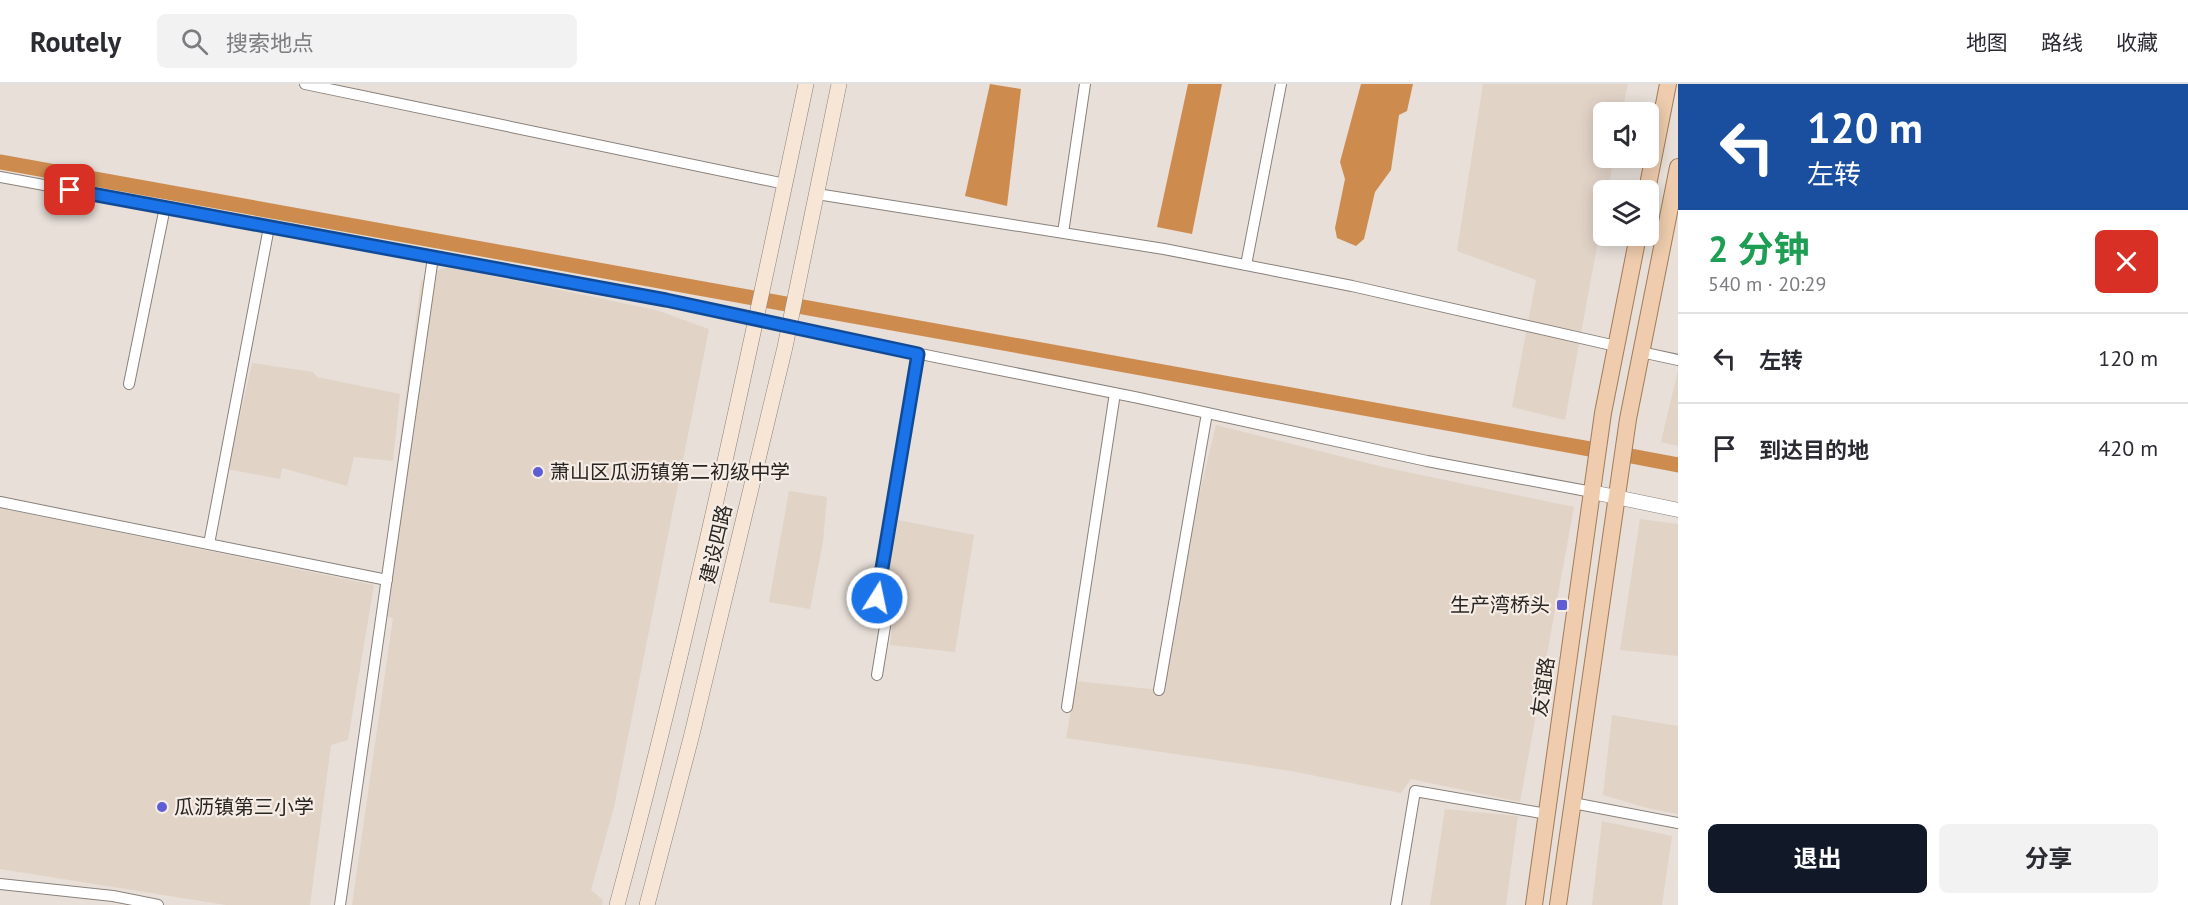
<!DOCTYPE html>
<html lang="zh">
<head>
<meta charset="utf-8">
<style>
  body { margin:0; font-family:"PT Sans","Noto Sans SC",sans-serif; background:#f2f2f3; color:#2b2b33; height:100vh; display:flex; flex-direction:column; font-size:22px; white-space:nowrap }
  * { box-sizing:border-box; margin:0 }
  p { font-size:20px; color:#7c7c81 }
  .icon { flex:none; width:33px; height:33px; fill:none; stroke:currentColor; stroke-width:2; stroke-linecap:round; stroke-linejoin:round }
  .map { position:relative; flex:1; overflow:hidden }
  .panel { display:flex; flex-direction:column; background:#fff; width:510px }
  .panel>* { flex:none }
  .hud { background:#1a4fa0; color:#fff; overflow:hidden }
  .controls { position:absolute; left:1593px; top:18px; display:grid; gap:12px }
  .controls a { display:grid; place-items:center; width:66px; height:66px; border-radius:9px; background:#fff; box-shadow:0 3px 15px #0003; font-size:30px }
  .pin { position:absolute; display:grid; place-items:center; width:51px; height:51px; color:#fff; margin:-26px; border-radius:12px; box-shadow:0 3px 9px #0006 }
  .me { position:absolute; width:66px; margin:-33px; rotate:10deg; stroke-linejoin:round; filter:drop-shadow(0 0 4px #0008) }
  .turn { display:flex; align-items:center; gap:21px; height:126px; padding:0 30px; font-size:27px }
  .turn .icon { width:78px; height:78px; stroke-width:2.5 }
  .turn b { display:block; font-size:42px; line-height:51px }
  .round { display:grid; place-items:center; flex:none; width:63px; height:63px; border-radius:9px; background:#f2f2f3 }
  .summary { display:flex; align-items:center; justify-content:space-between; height:102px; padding:0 30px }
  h1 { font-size:36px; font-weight:700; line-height:45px; color:#1e9e55 }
  .primary-button { display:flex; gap:12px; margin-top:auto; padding:12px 30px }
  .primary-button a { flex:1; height:69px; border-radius:9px; background:#111827; color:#fff; font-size:24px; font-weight:700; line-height:69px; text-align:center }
  .primary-button a+a { background:#f2f2f3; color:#2b2b33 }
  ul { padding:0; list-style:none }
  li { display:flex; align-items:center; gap:18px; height:90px; padding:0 30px; border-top:2px solid #e1e1e2 }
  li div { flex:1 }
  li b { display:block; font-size:22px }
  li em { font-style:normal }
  header { display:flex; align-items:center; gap:36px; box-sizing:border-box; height:84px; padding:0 30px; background:#fff; border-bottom:2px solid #e1e1e2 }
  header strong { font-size:28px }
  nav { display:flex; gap:33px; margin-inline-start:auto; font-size:21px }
  .search { width:420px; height:54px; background:#f2f2f3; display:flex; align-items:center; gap:15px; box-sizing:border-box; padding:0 21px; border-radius:9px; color:#7c7c81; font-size:22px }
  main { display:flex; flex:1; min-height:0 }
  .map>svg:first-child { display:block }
</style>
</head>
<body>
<header>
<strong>Routely</strong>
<div class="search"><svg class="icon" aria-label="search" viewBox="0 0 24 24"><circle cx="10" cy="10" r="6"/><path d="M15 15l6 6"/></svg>搜索地点</div>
<nav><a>地图</a><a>路线</a><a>收藏</a></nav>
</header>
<main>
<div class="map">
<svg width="1678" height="821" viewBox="0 0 1678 821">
  <rect width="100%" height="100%" fill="#e7dfd8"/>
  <!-- built -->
  <path fill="#e2d3c7" d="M1483,0h145l-6,28h-18v46h10l-6,32h-4l-1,24 -38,206 -53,-13 24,-127 -79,-29z
    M449,183l207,43 53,19 -95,478 -23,83 12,10 -1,5h-250l41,-287 -16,-4 44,-333 11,-9z
    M252,279l61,9 4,5 83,17 -7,67 -39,-4 -7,29 -65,-18 -2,11 -52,-10z
    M1678,286v76l-17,-4z
    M1216,341l167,42 191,40 -54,295 -109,-23 -10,14 -110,-22 -225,-33 10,-57 83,9 19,-106z
    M789,407l38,6 -4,45 -13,67 -41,-7z
    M0,424l374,77 -26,155 -17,5 -21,160h-84l-226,-36z
    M1640,435l38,5v132l-58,-6z
    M898,436l76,15 -19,117 -65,-7 4,-36 -10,-12z
    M1612,631l66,11v88l-27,-5 -48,-14z
    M1445,725l73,7 -12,89h-76z
    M1602,737l70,15 -10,69h-70z"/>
  <!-- water -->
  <path fill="#cd8c4e" d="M990,0l31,5 -14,117 -42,-10z
    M1188,0h34l-30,150 -35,-7z
    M1361,0h52l-6,27 -8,4 -8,55 -16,22 -11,47 -8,7 -19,-8 -2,-10 10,-49 -5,-17z"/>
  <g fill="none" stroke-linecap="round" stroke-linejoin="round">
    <!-- canal -->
    <path stroke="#cd8c4e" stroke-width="15" d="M0,78l1590,287
      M1631,372l47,9"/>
    <!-- minor casing -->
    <g stroke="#89817b" stroke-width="12">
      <path id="minor" d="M305,0l480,100
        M0,93l666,123 165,36 308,62 288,63 165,31
        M817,110l347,55 188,37 264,60
        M1063,149l22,-149
        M1246,181l35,-181
        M1641,268l37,8
        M129,300l36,-177
        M0,418l387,78
        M209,460l60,-317
        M877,591l11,-67 -11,-9 41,-246
        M1159,606l48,-277
        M1067,623l48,-314
        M1573,719l105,20
        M0,800l113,12 45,9
        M340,821l93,-648
        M1396,821l19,-114 132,23"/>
    </g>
    <!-- tertiary casing -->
    <g stroke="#89817b" stroke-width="15">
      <path id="tertiary" d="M1592,408l86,18"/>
    </g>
    <!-- secondary casing -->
    <g stroke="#89817b" stroke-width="16">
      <path id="secondary" d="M617,821c73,-271 131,-546 189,-821
        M647,821l44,-167 94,-391 54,-263"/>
    </g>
    <!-- primary casing -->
    <g stroke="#a27b59" stroke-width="18">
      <path id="primary" d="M1647,106l21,-106
        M1534,821l69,-492 35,-177
        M1558,821l70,-486 50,-252"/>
    </g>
    <!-- minor -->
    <use href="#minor" stroke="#fff" stroke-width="10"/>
    <!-- tertiary -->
    <use href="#tertiary" stroke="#fff" stroke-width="14"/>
    <!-- secondary -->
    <use href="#secondary" stroke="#f7e6d6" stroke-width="15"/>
    <!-- primary -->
    <use href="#primary" stroke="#eeccad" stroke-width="16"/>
  </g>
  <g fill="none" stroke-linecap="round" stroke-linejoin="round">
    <!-- route casing -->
    <g stroke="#114b97" stroke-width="15">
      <path id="route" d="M70,106l596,110 252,54 -41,244"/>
    </g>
    <!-- route -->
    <use href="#route" stroke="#1a73e8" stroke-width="10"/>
  </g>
  <!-- markers -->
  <g fill="#605cd4" stroke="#f5ece5" stroke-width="2">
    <circle cx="538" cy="388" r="6"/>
    <rect x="1556" y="515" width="12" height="12" rx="3"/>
    <circle cx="162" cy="723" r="6"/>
  </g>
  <g text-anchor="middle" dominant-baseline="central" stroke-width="4.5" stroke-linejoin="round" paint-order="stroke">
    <!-- poi labels -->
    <g font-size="20" fill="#282522" stroke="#f5ece5" text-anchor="start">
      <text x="550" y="388">萧山区瓜沥镇第二初级中学</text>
      <text x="1550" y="521" text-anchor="end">生产湾桥头</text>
      <text x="174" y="723">瓜沥镇第三小学</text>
    </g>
    <!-- street labels -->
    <g font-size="20" fill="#282522" stroke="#f5ece5">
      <text transform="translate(716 460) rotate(-77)">建设四路</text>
      <text transform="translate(1543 603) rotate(-82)">友谊路</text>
    </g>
  </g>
</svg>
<div class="controls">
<a><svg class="icon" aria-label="sound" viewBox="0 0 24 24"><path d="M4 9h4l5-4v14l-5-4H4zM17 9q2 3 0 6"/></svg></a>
<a><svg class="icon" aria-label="layers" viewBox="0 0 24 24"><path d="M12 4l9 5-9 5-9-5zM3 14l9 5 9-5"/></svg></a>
</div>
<div class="pin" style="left:70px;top:106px;background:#d93025"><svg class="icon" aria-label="arrive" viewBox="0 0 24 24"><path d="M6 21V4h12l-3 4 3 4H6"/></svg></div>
<svg class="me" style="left:877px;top:514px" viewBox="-20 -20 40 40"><circle r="17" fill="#1a73e8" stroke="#fff" stroke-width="3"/><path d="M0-11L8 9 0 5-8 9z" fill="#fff"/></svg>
</div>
<section class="panel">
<div class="hud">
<div class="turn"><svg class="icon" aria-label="left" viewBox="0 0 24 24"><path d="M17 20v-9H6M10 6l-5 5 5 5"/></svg><div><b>120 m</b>左转</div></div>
</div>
<div class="summary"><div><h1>2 分钟</h1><p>540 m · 20:29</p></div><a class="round" style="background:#d93025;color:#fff"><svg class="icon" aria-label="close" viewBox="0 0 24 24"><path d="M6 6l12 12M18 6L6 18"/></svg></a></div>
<ul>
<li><svg class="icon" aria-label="left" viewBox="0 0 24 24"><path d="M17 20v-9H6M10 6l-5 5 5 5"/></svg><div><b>左转</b></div><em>120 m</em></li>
<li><svg class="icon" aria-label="arrive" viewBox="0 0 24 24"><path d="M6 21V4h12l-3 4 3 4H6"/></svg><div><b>到达目的地</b></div><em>420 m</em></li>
</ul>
<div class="primary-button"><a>退出</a><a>分享</a></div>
</section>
</main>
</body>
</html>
